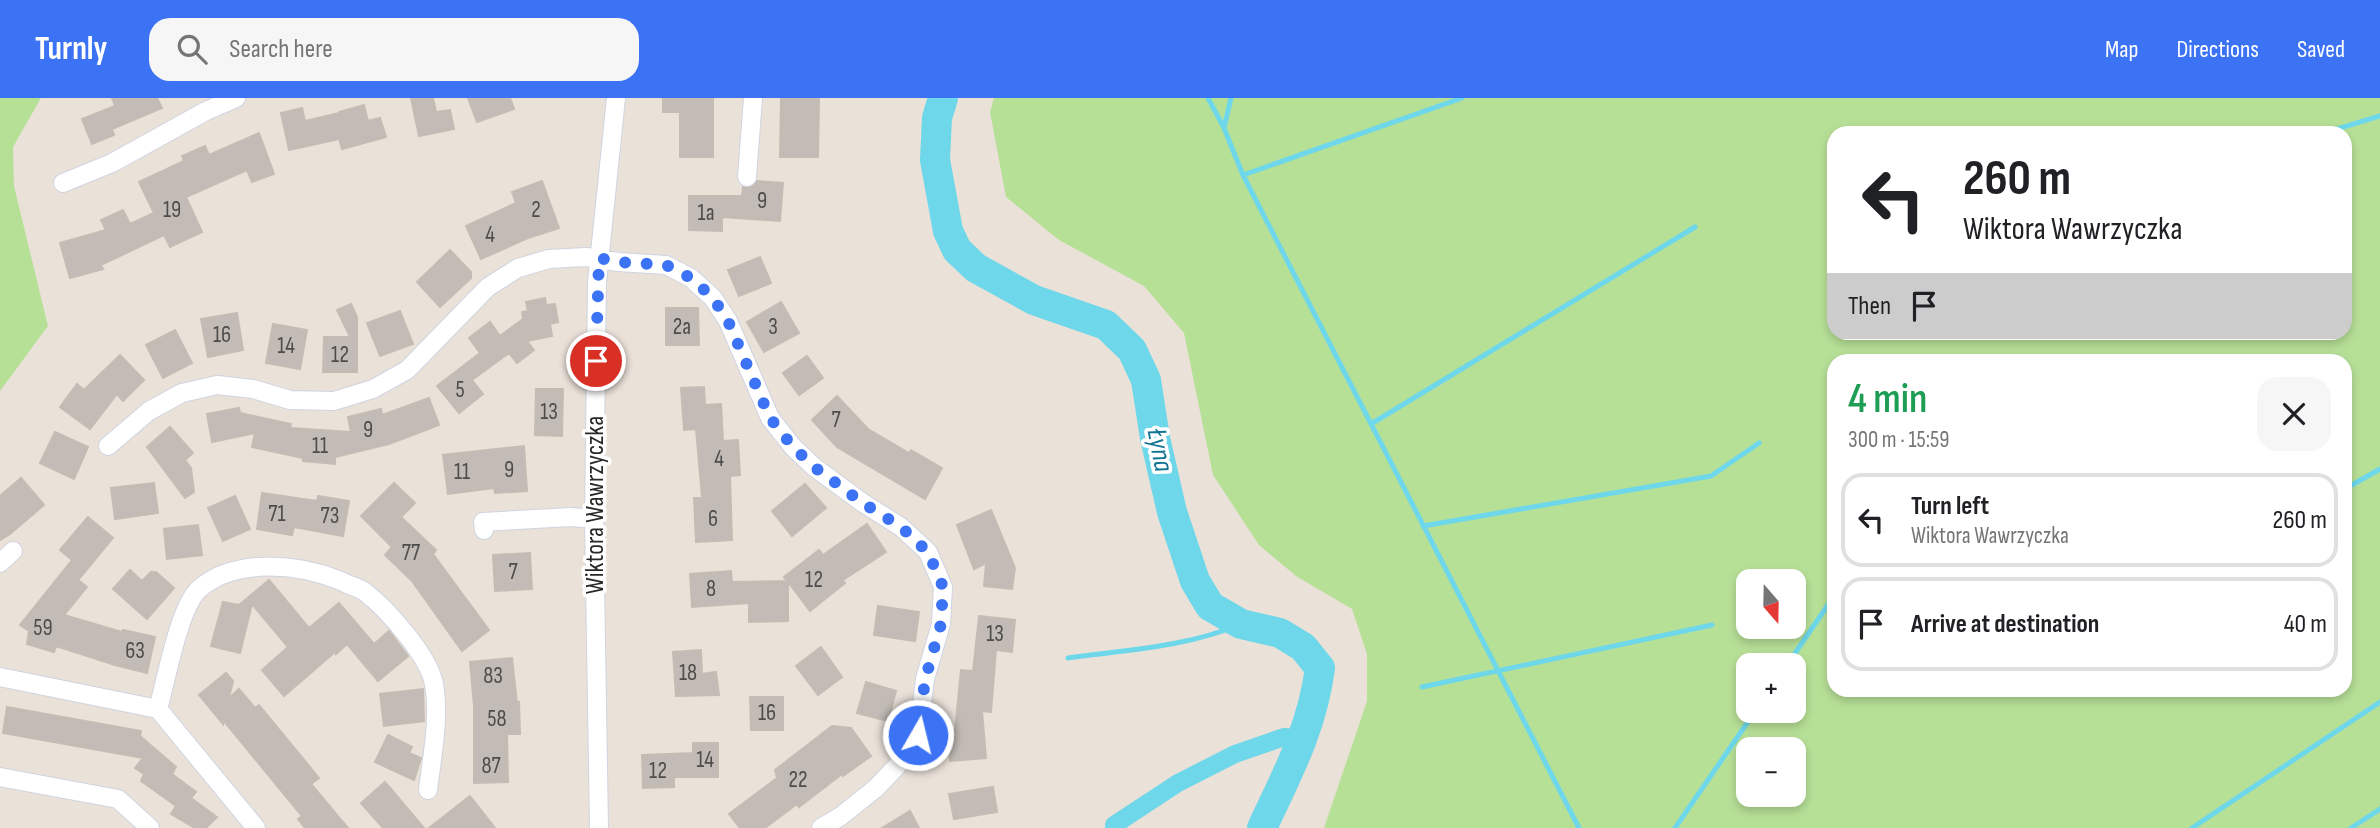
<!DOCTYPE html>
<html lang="en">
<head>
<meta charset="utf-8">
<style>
  body { margin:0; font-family:"Sofia Sans Condensed",sans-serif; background:#f6f6f6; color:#202124; height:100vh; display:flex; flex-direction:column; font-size:26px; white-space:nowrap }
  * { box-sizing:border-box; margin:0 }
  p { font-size:23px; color:#757577 }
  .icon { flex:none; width:38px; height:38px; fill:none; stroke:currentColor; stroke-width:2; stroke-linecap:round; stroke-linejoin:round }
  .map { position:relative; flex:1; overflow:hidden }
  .sheet { position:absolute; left:1827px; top:256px; width:525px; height:343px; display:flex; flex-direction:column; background:#fff; border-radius:21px; box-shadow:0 4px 10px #0003 }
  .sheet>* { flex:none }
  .top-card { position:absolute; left:1827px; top:28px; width:525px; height:214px; border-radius:21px; box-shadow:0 4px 10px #0003; background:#fff; color:#202124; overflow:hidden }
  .needle { width:46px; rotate:160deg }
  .tools { position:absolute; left:1736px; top:471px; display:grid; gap:14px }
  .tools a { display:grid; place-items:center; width:70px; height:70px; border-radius:14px; background:#fff; box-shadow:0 4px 10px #0003; font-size:35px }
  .pin { position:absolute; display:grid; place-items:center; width:60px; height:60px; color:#fff; margin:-30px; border:4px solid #fff; border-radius:50%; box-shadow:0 2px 7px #0007 }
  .me { position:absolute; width:77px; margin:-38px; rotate:8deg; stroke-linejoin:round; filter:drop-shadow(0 0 5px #0008) }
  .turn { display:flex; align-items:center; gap:24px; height:147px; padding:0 21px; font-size:32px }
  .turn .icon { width:91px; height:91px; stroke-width:2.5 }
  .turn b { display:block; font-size:49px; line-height:60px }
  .then { display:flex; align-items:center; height:66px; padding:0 21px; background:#0003; gap:14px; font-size:26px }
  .round { display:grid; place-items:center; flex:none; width:74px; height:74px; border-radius:21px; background:#f6f6f6 }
  .head { display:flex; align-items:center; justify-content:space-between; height:119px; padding:0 21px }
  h1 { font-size:42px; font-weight:600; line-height:52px; color:#1e9e55 }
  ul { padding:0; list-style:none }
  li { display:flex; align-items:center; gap:21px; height:94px; margin:0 14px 10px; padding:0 7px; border:4px solid #e0e0e0; border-radius:21px }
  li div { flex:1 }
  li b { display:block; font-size:26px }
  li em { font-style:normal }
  header { display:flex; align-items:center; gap:42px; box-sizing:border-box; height:98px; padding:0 35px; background:#3c72f4; color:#fff }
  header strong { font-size:33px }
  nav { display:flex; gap:38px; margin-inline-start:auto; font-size:24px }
  .search { width:490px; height:63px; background:#f6f6f6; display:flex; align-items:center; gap:18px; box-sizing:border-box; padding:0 24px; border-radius:21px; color:#757577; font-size:26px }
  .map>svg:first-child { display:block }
</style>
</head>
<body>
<header>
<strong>Turnly</strong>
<div class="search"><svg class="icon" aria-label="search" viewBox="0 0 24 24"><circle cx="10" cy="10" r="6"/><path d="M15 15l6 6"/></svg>Search here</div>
<nav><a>Map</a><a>Directions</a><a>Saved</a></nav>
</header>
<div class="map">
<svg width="2380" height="730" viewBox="0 0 2380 730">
  <rect width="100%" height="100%" fill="#eae1d9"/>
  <!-- green -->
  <path fill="#b7e097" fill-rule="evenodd" d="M0,0h41l-28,49 1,39 34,140 -48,65z
    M994,0h1386v730h-1056l43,-127v-47l-15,-45 -56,-33 -37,-31 -46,-70 -29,-142 -40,-47 -85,-46 -53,-43 -16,-85zM1834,35h511v199h-511zM1834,262h511v330h-511zM1794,483v45h-46v-45zM1748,567h46v45h-46zM1748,651h46v45h-46z"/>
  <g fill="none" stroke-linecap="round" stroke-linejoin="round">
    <!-- stream -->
    <path stroke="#6ed7ea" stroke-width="5" d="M1208,0l15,28
      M1231,0l-7,30 19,47 336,653
      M2324,35l56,-17
      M1243,77l219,-77
      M1371,326l324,-197
      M2345,391l35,-20
      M1423,428l288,-50 48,-33
      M1068,560c58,-8 119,-11 173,-34
      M1787,567l47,-69
      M1422,589l290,-62
      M1996,594l4,-2
      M1675,730l81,-118
      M2192,730l188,-126
      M2351,730l29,-19"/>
    <!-- canal -->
    <path stroke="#6ed7ea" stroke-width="18" d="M1114,727l64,-42 57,-29 49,-17 20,2"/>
    <!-- river -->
    <path stroke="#6ed7ea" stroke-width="30" d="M943,0l-6,20 -2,42 13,71 9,19 19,18 58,32 72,25 26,25 14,30 9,58 17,74 23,69 15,25 31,18 39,9 23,14 17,21c-8,61 -33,106 -58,160"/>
  </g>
  <!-- building -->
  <path fill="#c2bbb6" stroke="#c5bdb3" stroke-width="2" d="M112,0h45l5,10 -50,21 2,6 -22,9 -10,-25 33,-13z
    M411,0h22l3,14 14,-2 4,19 -35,7z
    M468,0h42l4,11 -37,13z
    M663,0h50v59h-33v-45h-17z
    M781,0h38l-1,59h-38z
    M364,7l4,16 12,-3 6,19 -44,12 -3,-10 -50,11 -8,-37 21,-5 3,13 34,-8v-1z
    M259,35l15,41 -22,8 -5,-12 -61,27 16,35 -32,15 -6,-12 -63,30 2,4 -33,9 -10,-35 46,-13 -5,-10 22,-10 7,14 24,-11 -15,-31 45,-21 -2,-5 23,-10 4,9z
    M542,83l17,47 -31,10 -47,21 -15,-33 50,-23 -4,-11z
    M757,83l26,2 -3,38 -58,-4v14l-33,-1v-34h53l1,-9h8z
    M450,152l21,22v6l-31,29 -23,-25z
    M760,159l11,26 -32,13 -11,-26z
    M545,200l1,7 9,-1 3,18 -8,2 2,12 -25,5 7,9 -17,13 -8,-10 -37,27 11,14 -24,19 -22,-27 43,-33 -11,-15 21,-16 10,14 23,-17 -1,-7 6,-1 -2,-9z
    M781,204l18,31 -35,19 -17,-30z
    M351,206l6,13v55h-34l1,-35h26l-13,-27z
    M666,210h32l1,37h-33z
    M400,213l13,33 -33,12 -13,-33z
    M237,215l6,37 -35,7 -7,-38z
    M273,226l34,6 -7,39 -34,-6z
    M175,232l17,33 -29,15 -17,-33z
    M120,257l24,25 -21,21 -6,-7 -27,35 -30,-22 17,-23 7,6z
    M807,258l16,22 -24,17 -16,-22z
    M704,289l1,18 16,-1 2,37 15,-1 2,35 -10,1 2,64 -36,2 -2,-44h8l-6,-69 -12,1 -3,-42z
    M536,291h27l-1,47 -27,-1z
    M837,298l31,33 41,24 2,-3 31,18 -17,31 -88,-52 -25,-27z
    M429,300l10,27 -50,19 -54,13v7l-32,-3v-3l-51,-11 3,-14 -43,9 -5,-28 32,-6 1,5 51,11 -1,4 61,4 -3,-15 33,-8 1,6z
    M170,329l23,26 -8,7 6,8 3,24 -9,6 -38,-51z
    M55,334l33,15 -14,32 -34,-16z
    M524,348l3,45 -32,2 -1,-5 -46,6 -5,-39z
    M21,380l23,27 -34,29 -10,6v-44z
    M154,385l4,30 -43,6 -4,-31z
    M394,385l21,20 -14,14 35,33 -3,4 56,76 -27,21 -50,-70 -27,-26 7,-8 -31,-31z
    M805,386l21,24 -34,28 -20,-25z
    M262,395l55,8 1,-5 31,5 -6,35 -49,-9 -2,8 -35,-6z
    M235,398l15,33 -27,12 -15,-33z
    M991,412l24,58 -3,21 -28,-3 2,-23 -12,6 -17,-44z
    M88,419l25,21 -35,42 9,7 -23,28 58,17 1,-2 32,7 -8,36 -32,-8 -59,-19 -2,6 -27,-8 2,-13 -9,-6 52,-65 -12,-10z
    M867,426l19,28 -43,28 2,3 -35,28 -22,-29v39l-39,1v-19l-57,4 -2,-33 41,-3 1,11 55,-1 -3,-4 35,-27 4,5z
    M198,427l4,30 -35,4 -3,-30z
    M530,455l2,36 -37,2 -2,-36z
    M130,472l12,11 9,-9h5l18,16 -27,31 -34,-30z
    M269,482l40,48 30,-25 35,41 15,-13 19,25 -30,25 -31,-37 -11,10 -1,-2 -51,44 -22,-26 26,-23 -36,-43 -12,49 -29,-7 12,-44 16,3z
    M878,508l41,6 -4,29 -41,-6z
    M979,518l36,4 -3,32 -16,-2 -5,62 -9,-1 4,47 -36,3 -2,-30 7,-1 6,-60 12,1z
    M821,549l21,30 -24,18 -22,-29z
    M701,552l1,24 14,-2 3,23 -43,1 -3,-44z
    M512,560l5,45 2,-1 1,32h-13l1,48 -34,1v-77l-4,-44z
    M226,575l7,8 -4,17 10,-9 16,19 4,-3 60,73 -8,6 37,44h-43l-7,-9 4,-3 -79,-96v4l-24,-29z
    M866,584l30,9 -8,30 -31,-8z
    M423,591l1,32 -40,5 -4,-32z
    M750,599h33v33h-32z
    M7,609l134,24 -1,5 36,31 -4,7 24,18 -5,6 26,19 -11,11h-11l-24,-14 5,-8 -35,-25 3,-7 -9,-6 8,-10 -140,-25z
    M832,628l19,2 20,28 -28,20 -1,-2 -43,33 -2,-3 -32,24h-25l-11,-14 48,-36 -2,-8z
    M388,637l24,12 -3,6 12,5 -7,22 -39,-18z
    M693,645h25v34h-44v10l-31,1 -1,-33 51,-2z
    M385,684l39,46h-41l-22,-25z
    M993,689l4,25 -43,7 -5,-25z
    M470,698l25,32h-66z
    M910,713l9,17h-37z"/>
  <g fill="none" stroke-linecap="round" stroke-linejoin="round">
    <!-- street casing -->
    <g stroke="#cfd4e0" stroke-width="20">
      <path id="street" d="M747,79l6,-79
        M63,85l49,-20 94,-52 30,-13
        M108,348l41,-35 33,-18 35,-8 36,4 37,11 44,1 39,-12 34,-19 81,-83 30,-19 31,-9 37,-2 32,5 48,3 25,13 22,20 15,23 42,97 23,29 21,20 49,36 38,24 27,25 15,35 -2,37 -16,55 -7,56 -21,31 -21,22 -35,28 -20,12
        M484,432l-1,-8 87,-5 24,2
        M0,465l13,-12
        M0,579l158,32 98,119
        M158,611c8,-28 21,-102 41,-120 37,-32 100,-25 142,-8 7,4 17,6 24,11 22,17 64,64 69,92 6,34 -2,72 -6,106
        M0,679l118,22 32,29
        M599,730l-5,-309 3,-237 19,-184"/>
    </g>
    <!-- street -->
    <use href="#street" stroke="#fff" stroke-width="18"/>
  </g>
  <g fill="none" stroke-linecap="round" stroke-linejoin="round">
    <!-- route -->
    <path stroke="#3c72f4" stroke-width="12" stroke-dasharray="0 21.6" d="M596,263l3,-103 19,4 48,3 25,13 22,20 15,23 42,97 23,29 21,20 49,36 38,24 27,25 15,35 -2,37 -16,56 -7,55"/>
  </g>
  <g text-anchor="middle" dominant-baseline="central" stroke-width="7" stroke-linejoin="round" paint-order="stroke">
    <!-- number labels -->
    <g font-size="23" fill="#4e4d4c">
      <text x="762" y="103">9</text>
      <text x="172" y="112">19</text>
      <text x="536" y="112">2</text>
      <text x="706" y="115">1a</text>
      <text x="490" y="137">4</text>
      <text x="682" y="229">2a</text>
      <text x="773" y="229">3</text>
      <text x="222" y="237">16</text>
      <text x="286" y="248">14</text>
      <text x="340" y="257">12</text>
      <text x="460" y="292">5</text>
      <text x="549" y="314">13</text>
      <text x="836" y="322">7</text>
      <text x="368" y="332">9</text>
      <text x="320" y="348">11</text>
      <text x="719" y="361">4</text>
      <text x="509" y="372">9</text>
      <text x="462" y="374">11</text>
      <text x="277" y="416">71</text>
      <text x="330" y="418">73</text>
      <text x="713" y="421">6</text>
      <text x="411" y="455">77</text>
      <text x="513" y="474">7</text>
      <text x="814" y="482">12</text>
      <text x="711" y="491">8</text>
      <text x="43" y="530">59</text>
      <text x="995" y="536">13</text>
      <text x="135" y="553">63</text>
      <text x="688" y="575">18</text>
      <text x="493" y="578">83</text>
      <text x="767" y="615">16</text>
      <text x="497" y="621">58</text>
      <text x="705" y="662">14</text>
      <text x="491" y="668">87</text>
      <text x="658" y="673">12</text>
      <text x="798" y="682">22</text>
    </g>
    <!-- street labels -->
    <g font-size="26" fill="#282828" stroke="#fff">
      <text transform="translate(595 407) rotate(-90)">Wiktora Wawrzyczka</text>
    </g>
    <!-- water labels -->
    <g font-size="28" font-style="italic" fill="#117492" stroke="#fff">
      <text transform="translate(1160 352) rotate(79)">Łyna</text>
    </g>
  </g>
</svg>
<div class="tools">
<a><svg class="needle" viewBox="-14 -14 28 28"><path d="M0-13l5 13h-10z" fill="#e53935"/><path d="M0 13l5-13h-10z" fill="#757577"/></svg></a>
<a>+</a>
<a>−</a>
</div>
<div class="pin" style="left:596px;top:263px;background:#d93025"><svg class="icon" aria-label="arrive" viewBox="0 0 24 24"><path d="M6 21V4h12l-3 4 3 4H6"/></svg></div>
<svg class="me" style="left:918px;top:637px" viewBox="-20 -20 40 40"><circle r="17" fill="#3c72f4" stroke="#fff" stroke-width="3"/><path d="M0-11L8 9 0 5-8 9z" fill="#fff"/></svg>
<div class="top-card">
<div class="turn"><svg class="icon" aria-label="left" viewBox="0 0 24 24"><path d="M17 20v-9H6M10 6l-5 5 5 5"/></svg><div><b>260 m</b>Wiktora Wawrzyczka</div></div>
<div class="then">Then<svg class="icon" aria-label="arrive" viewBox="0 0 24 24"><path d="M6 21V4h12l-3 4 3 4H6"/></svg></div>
</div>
<section class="sheet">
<div class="head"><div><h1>4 min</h1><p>300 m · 15:59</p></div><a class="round"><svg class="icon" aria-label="close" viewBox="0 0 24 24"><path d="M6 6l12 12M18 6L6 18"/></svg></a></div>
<ul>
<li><svg class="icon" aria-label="left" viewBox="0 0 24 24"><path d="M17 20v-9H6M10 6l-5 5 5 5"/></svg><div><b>Turn left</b><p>Wiktora Wawrzyczka</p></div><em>260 m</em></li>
<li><svg class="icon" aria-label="arrive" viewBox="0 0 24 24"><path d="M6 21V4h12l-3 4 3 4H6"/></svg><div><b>Arrive at destination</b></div><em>40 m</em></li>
</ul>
</section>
</div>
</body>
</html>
